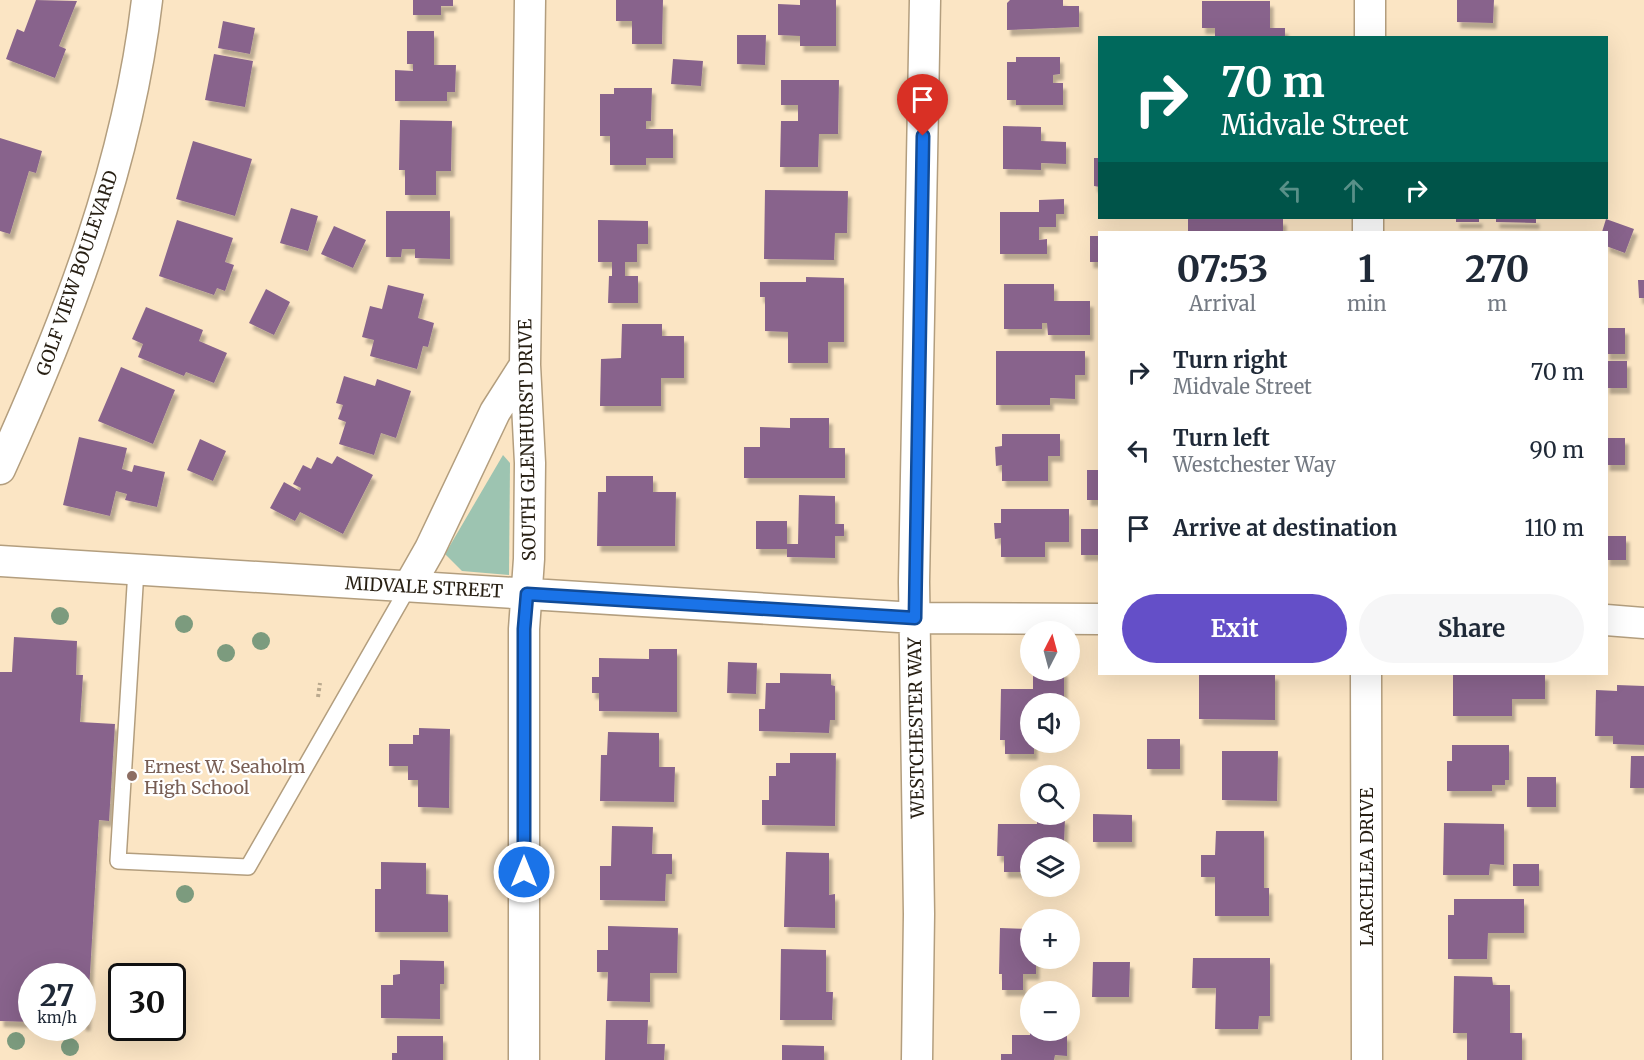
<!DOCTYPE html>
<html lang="en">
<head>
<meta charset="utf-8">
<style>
  body { margin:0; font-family:Merriweather,serif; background:#f6f6f7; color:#1f2937; height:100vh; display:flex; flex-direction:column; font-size:22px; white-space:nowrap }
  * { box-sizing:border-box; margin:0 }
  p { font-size:20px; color:#747a83 }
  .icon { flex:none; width:33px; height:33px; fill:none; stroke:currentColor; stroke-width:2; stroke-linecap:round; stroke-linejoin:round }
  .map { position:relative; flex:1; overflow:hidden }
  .side { position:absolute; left:1098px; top:231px; width:510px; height:444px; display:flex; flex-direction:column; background:#fff; border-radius:0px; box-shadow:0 6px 24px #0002 }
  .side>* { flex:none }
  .hud { position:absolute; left:1098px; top:36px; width:510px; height:183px; border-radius:0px; box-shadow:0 6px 24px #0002; background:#00695c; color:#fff; overflow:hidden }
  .needle { width:39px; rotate:6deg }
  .buttons { position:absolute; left:1020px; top:621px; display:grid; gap:12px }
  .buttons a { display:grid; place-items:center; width:60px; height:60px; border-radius:50%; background:#fff; box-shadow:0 6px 24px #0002; font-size:30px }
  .speed { position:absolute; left:18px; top:963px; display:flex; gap:12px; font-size:30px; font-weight:700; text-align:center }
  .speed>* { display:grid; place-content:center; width:78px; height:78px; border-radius:50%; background:#fff; box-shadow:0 6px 24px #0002; line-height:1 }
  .speed small { font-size:15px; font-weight:400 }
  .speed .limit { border:3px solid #111; border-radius:9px; background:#fff; color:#111 }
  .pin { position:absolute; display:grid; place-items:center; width:51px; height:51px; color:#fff; margin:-62px -26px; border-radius:50% 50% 50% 0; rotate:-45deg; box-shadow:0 0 6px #0007 }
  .pin .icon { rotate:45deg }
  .me { position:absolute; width:66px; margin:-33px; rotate:0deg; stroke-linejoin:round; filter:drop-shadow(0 0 4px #0008) }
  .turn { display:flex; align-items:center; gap:21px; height:126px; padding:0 24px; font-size:27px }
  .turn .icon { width:78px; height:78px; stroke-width:2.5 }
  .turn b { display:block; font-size:42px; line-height:51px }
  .lanes { display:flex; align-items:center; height:57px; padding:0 24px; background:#0003; justify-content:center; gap:30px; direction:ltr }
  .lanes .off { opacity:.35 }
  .eta { display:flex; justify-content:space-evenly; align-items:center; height:102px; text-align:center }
  .eta b { font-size:36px; font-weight:700; line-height:42px }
  .cta { display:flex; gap:12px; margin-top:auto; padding:12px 24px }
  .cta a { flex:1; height:69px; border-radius:36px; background:#644fc8; color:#fff; font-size:24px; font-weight:700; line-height:69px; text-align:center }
  .cta a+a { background:#f6f6f7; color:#1f2937 }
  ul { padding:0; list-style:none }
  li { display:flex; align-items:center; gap:18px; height:78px; padding:0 24px }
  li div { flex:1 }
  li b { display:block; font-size:22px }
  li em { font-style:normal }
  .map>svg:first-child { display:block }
</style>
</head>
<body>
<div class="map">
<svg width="1644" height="1060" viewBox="0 0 1644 1060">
  <defs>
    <filter id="shadow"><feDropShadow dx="3.5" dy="6" stdDeviation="1.5" flood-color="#0004"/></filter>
  </defs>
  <rect width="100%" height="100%" fill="#fbe5c4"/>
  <!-- green -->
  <path fill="#9dc4b1" d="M503,455l7,8 -1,112 -47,-4 -17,-17z"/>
  <!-- building -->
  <path fill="#88648c" filter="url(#shadow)" d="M36,0l41,1 -18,45 7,3 -11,29 -49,-19 11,-30 7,3z
    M413,0h40v6h-12v9h-28z
    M616,0h47l-1,44h-30v-23h-16z
    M800,0h36v46h-36v-10l-22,-1v-31l22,1z
    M1010,0h53v6h16v21l-72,3v-27z
    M1457,0h37l-1,23 -36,-1z
    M1202,1h68v27h15v10h-70v-10h-13z
    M223,21l32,7 -5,26 -32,-6z
    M407,31h27v34h22l-1,27h-8v9h-52v-31l18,1v-7h-6z
    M737,35h29l-1,30 -28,-1z
    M214,54l39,7 -8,46 -40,-7z
    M1016,57h44v17l-7,1v8h10v22h-47v-5h-9v-38h9z
    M673,59l30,2 -2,25 -30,-2z
    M781,80h58l-1,54h-19l-1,33h-38l1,-46h17v-16h-17z
    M614,88h38l-1,33h-5v8h27v29h-27v7h-36v-29h-10v-42h14z
    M400,120l52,1 -1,50h-15v24h-31v-25h-6z
    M1003,126l38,1v14l25,1v22l-25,-1v7l-38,-1z
    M0,138l42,13 -6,22 -7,-2 -19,63 -10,-3z
    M193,141l59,18 -17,57 -59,-17z
    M1094,158h6v29l-6,-1z
    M765,190l83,1 -1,42h-12l-1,27 -70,-1z
    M1064,199v15h-8v13h-17v13l8,-1v15h-47v-42h39v-12z
    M291,208l27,8 -10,35 -28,-8z
    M386,211h64v48l-35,-1v-9h-13l-1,8h-15z
    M1456,218h23v4h-23z
    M1496,218h40v5l-40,-1z
    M1188,219h95v13h-95z
    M1606,219l28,10 -9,24 -19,-7v-14h-4z
    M177,220l56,18 -8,24 9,3 -9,26 -8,-3 -3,7 -55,-19z
    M598,220l50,1v23h-11v18h-12v14h13v27h-30l1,-27h3v-14h-14z
    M334,226l32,14 -13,28 -32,-14z
    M1090,236h10v26h-10z
    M806,277l38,1v64h-16v21h-40v-31l-23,-1v-34h-5v-15h46z
    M1638,280h6v18h-5z
    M1004,284h50v17h36v34h-42l-1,-12h-5v6h-38z
    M388,285l36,9 -6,24 16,5 -6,24 -5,-1 -6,23 -47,-13 4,-16 -12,-3 8,-31 12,3z
    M266,289l24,13 -16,33 -25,-12z
    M146,307l57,23 -4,11 28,12 -13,30 -28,-11 -2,4 -46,-19 5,-13 -11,-5z
    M622,324h40v12h22v42h-23v28h-61l1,-47 20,-1z
    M1606,328h19v26h-19z
    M996,351h89v24h-10v24l-25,-1v7h-54z
    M1606,361h21v27h-21z
    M121,367l54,23 -22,54 -55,-23z
    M344,376l31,10 2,-7 34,12 -15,47 -15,-5 -7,22 -35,-11 7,-22 -8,-3 5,-14 -7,-2z
    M790,418h39v30h16v30h-101v-31h16v-20l30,1z
    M1002,434h58v22h-12v25h-46v-16l-6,1 -1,-19 7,-1z
    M79,437l48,11 -5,21 10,3 2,-7 31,7 -8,35 -32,-7 2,-6 -11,-3 -6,25 -47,-11z
    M1606,438h19v27h-19z
    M200,439l26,12 -13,30 -26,-11z
    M337,456l36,19 -30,59 -43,-22 -5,9 -25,-13 14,-26 16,9 1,-3 -8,-4 10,-19 8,4 6,-12 15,7z
    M1087,470h13v30h-13z
    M606,476h47v16h23l-1,54h-78l1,-54h8z
    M799,495l36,1v28h9v12h-9v22l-48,-1v-8h-31v-28h31v23h11z
    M1001,509h68v33h-24v15h-44v-19l-6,1 -1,-16h7z
    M1081,529h19v26h-19z
    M1606,536h20v24h-20z
    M14,637l63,4 -1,34h7l-3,47 35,2 -6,97 -10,-1 -12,205h-5v-49h-50v46l-32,-1v-349h12z
    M649,649h28v63l-78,-1v-18h-7v-16h7v-19l50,1z
    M728,662l29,1 -1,31 -29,-1z
    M1033,670h31v34h-34v38h4v12h-29v-14h-5l1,-51h32z
    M780,673l51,1v11l4,1v34h-5l-1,13 -70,-2v-22h6l1,-26h14z
    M1199,674h76v46l-76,-1z
    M1453,674h92v25h-33v17h-59z
    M1617,685l27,1v59l-31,-1v-8h-18l1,-46 21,1z
    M419,728l31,1 -1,79 -31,-1v-27h-10v-14h-19v-22h24v-9h6z
    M608,732l51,1v34h16l-1,35 -74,-1 1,-46h6z
    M1147,739h33v30h-33z
    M1452,745h57v35h-4v5h-13v6h-45v-30h5z
    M1222,751h56l-1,50 -55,-1z
    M790,753h46l-1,73 -73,-1v-25h7v-24h7v-13h14z
    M1631,756h13v32h-14z
    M1527,777h29v30h-29z
    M1093,814l39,1v27h-39z
    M1037,817l28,1 -1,25h-14v5h-20v24h-26v-16h-7l1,-32h39z
    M1444,823l60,1v41l-14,-1 -1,11h-46z
    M612,826l41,1 -1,27h20v20h-6l-1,27 -65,-1v-34h11z
    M1216,831h48v57h5v28h-54v-39h-14v-22h14z
    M786,852l43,1v42l6,-1v34l-51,-1z
    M381,862l45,1v31l22,1v37h-73v-43h6z
    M1513,864h26v22h-26z
    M1454,899h70v34h-36l-1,26h-39v-44h6z
    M608,926l70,2 -1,45h-27v29l-43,-1 1,-29h-11v-22h11z
    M1000,928l30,1v29h6v16h-13v16h-21v-16h-3z
    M781,949l45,1v42h7l-1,28h-52z
    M1193,958h77v58h-11l-1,13h-43l1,-41h-24z
    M400,960l44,1v23h-4v35l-59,-1v-33h12v-10l7,-1z
    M1093,962h37l-1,35h-37z
    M1454,976l38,1 1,8h17v48h12v27h-55v-27h-14z
    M606,1020h42l-1,24h18l-1,16h-59z
    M1030,1030h30v4l7,1v21l-12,-1 -1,5h-53v-6h11v-19h18z
    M397,1036h46v24h-51v-7h5z
    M782,1045l42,1v14h-42z"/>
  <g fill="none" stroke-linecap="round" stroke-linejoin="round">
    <!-- service casing -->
    <g stroke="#b39e7e" stroke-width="18">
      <path id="service" d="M136,570l-18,291 130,6 161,-281"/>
    </g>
    <!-- minor casing -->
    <g stroke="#b39e7e" stroke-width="33">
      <path id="minor" d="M1370,38v-38
        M1368,232v-14
        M0,469c68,-149 128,-305 147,-469
        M0,561l915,57 185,1
        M409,586l21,-37 65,-137 30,-47
        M1606,620l38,3
        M1366,674l1,386
        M524,1060v-431l5,-70 1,-96 -5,-98 5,-365
        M917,1060l2,-146 -5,-332 11,-582"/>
    </g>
    <!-- path -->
    <path stroke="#baa98e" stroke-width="4" stroke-dasharray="3 3" stroke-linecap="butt" d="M318,697l2,-14"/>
    <!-- service -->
    <use href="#service" stroke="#fff" stroke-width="15"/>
    <!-- minor -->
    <use href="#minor" stroke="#fff" stroke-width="30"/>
  </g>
  <!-- trees -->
  <g fill="#7c9b7e">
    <circle cx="60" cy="616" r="9"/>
    <circle cx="184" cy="624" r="9"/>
    <circle cx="261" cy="641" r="9"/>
    <circle cx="226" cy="653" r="9"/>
    <circle cx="185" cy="894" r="9"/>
    <circle cx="16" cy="1041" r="9"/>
    <circle cx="70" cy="1047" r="9"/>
  </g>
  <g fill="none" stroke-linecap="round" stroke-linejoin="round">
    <!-- route casing -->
    <g stroke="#114b97" stroke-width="15">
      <path id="route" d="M524,872v-243l3,-35 388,24 8,-482"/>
    </g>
    <!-- route -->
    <use href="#route" stroke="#1a73e8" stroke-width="10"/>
  </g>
  <!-- markers -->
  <circle fill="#8d6e63" stroke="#fff" stroke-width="2" cx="132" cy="776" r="6"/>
  <g text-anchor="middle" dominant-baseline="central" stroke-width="4.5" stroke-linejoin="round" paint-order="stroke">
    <!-- street labels -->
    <g font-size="18" fill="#271f13" stroke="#fff">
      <text transform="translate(77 273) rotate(-71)">GOLF VIEW BOULEVARD</text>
      <text transform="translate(527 440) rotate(-91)">SOUTH GLENHURST DRIVE</text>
      <text transform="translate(424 587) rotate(3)">MIDVALE STREET</text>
      <text transform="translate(916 728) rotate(-91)">WESTCHESTER WAY</text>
      <text transform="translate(1366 867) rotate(-90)">LARCHLEA DRIVE</text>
    </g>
    <!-- education labels -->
    <g font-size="18" fill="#785e54" stroke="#fff" text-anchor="start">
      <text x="144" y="766">Ernest W. Seaholm<tspan x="144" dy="21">High School</tspan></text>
    </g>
  </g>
</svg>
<div class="buttons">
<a><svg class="needle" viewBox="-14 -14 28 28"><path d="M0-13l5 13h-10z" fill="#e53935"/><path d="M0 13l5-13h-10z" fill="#747a83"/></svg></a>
<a><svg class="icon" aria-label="sound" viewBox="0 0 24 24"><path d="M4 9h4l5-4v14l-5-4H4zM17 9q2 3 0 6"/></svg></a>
<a><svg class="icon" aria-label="search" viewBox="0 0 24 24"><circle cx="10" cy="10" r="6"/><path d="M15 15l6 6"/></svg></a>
<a><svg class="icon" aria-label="layers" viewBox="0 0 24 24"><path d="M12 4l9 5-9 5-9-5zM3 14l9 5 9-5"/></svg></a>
<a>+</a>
<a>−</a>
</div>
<div class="speed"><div>27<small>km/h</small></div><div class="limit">30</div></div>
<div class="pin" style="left:923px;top:136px;background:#d93025"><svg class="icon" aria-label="arrive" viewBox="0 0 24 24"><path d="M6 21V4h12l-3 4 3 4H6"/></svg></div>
<svg class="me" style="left:524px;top:872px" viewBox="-20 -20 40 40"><circle r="17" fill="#1a73e8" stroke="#fff" stroke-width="3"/><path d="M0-11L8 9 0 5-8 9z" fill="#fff"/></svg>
<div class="hud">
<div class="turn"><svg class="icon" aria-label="right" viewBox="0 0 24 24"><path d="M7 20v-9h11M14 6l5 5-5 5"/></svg><div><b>70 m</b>Midvale Street</div></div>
<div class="lanes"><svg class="icon off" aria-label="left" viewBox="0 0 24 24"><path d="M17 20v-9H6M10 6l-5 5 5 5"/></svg><svg class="icon off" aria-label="ahead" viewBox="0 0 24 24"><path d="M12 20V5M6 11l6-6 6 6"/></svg><svg class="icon" aria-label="right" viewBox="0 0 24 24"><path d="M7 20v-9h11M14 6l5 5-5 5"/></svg></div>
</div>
<section class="side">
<div class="eta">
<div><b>07:53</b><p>Arrival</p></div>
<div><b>1</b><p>min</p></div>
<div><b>270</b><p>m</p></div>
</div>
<ul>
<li><svg class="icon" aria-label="right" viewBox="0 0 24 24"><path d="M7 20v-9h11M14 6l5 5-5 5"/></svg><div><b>Turn right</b><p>Midvale Street</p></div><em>70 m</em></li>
<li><svg class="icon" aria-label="left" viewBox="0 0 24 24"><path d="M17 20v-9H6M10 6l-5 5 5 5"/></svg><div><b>Turn left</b><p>Westchester Way</p></div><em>90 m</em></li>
<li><svg class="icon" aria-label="arrive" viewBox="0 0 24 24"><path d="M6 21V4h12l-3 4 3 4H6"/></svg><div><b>Arrive at destination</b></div><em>110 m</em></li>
</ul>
<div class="cta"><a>Exit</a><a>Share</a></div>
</section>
</div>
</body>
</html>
